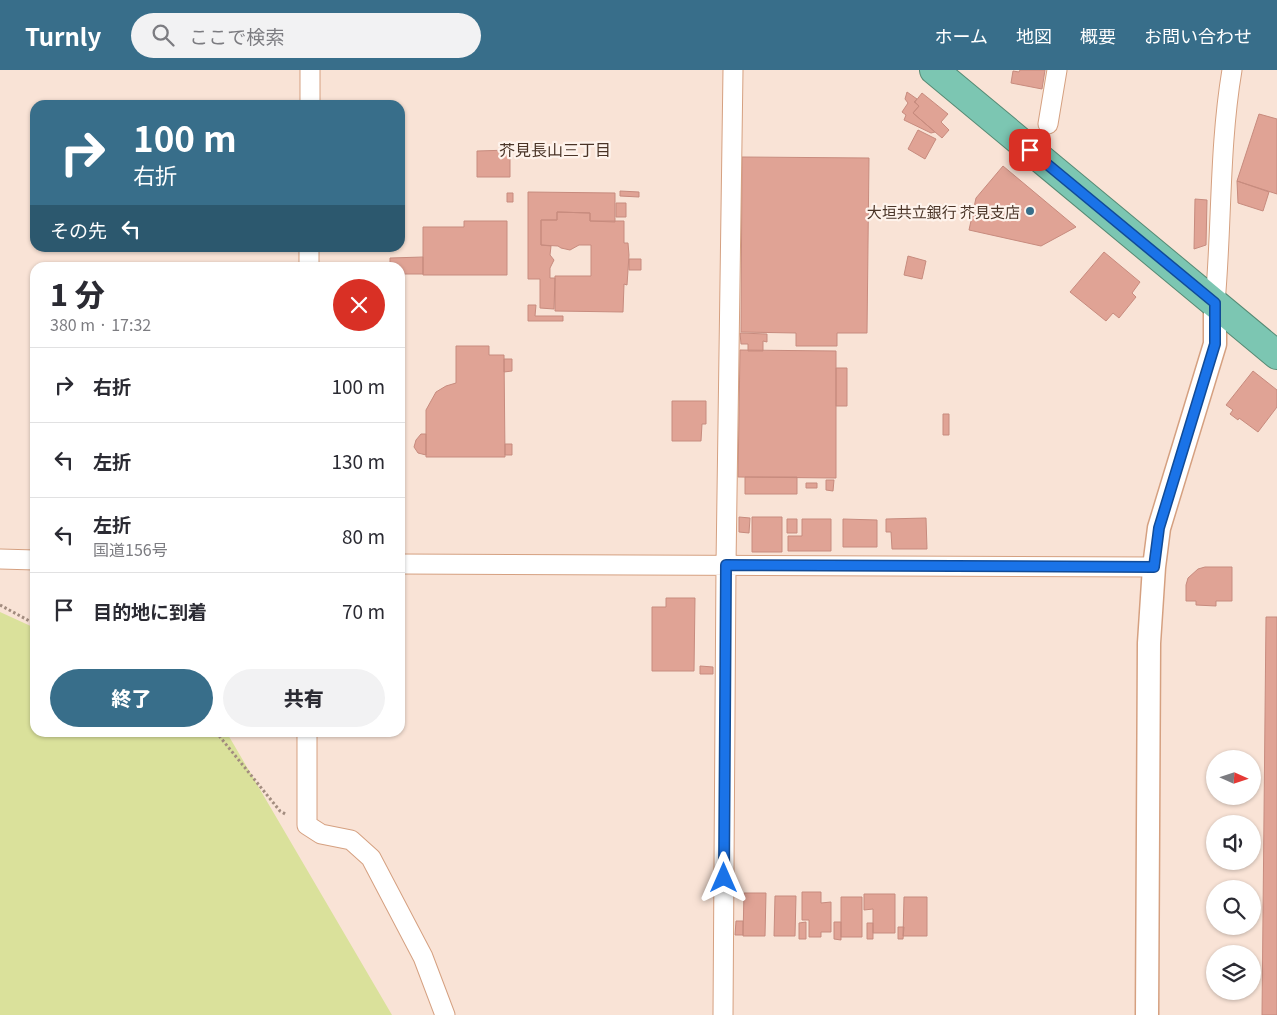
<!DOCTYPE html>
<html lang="ja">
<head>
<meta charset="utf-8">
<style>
  body { margin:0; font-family:Georgia,"Noto Sans JP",serif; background:#f2f2f3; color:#2b2b33; height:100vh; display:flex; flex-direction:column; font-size:19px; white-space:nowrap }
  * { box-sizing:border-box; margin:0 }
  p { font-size:16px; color:#7c7c81 }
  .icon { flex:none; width:28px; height:28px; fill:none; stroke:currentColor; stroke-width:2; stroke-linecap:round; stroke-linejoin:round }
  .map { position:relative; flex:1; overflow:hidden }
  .panel { position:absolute; left:30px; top:192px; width:375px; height:475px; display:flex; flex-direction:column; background:#fff; border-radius:15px; box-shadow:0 1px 4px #0004 }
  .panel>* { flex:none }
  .banner { position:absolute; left:30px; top:30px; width:375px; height:152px; border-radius:15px; box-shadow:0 1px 4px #0004; background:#386e8a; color:#fff; overflow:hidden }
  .needle { width:32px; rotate:93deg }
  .controls { position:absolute; left:1206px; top:680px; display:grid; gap:10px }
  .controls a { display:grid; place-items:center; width:55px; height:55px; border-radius:50%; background:#fff; box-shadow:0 1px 4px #0004; font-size:25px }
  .pin { position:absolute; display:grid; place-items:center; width:42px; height:42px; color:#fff; margin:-21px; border-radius:10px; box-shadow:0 2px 8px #0006 }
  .me { position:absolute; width:55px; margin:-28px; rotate:0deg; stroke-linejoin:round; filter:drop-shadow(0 0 4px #0008) }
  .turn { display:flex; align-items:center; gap:18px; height:105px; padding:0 20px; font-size:22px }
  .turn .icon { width:65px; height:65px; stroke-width:2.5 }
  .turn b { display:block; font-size:35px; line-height:42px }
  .then { display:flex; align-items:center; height:48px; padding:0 20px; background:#0003; gap:10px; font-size:19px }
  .round { display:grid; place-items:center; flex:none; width:52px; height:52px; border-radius:26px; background:#f2f2f3 }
  .head { display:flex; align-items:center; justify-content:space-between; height:85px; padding:0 20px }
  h1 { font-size:30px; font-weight:800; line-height:38px }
  .cta { display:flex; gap:10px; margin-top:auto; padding:10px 20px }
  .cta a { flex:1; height:58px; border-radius:30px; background:#386e8a; color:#fff; font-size:20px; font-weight:800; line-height:58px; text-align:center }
  .cta a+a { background:#f2f2f3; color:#2b2b33 }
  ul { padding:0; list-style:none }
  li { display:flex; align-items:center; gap:15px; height:75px; padding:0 20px; border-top:1px solid #e1e1e2 }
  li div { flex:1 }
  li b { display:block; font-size:19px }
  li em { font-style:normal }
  header { display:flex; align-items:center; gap:30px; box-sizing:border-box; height:70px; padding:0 25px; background:#386e8a; color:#fff }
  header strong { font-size:24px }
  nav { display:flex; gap:28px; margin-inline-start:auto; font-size:18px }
  .search { width:350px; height:45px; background:#f2f2f3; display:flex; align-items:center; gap:12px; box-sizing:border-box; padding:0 18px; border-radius:28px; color:#7c7c81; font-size:19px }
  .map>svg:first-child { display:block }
</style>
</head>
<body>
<header>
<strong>Turnly</strong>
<div class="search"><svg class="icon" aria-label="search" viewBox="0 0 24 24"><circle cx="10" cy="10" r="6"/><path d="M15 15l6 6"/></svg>ここで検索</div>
<nav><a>ホーム</a><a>地図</a><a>概要</a><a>お問い合わせ</a></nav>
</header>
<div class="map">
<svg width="1277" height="945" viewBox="0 0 1277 945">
  <rect width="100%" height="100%" fill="#f9e3d6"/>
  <!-- green -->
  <path fill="#dae19b" d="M0,542l35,16v104l192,1 165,282h-392z"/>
  <!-- building -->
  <path fill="#e0a395" stroke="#c78b7e" d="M1020,0h25l-3,19 -31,-6 2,-12 6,1z
    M907,22l10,7 -3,3 5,4 -6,7 22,19 -4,1 -27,-13 2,-5 -4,-3 6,-9 -3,-4z
    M922,23l26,21 -7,8 8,8 -7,8 -29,-25 6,-7 -4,-4z
    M1259,44l18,5v75l-40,-13z
    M918,60l18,9 -11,20 -17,-10z
    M510,80v27h-33v-26z
    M742,87l127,1 -2,175h-30v13h-41v-13l-55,-1z
    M1003,96l73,61 -35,19 -72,-16 7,-32z
    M1237,111l32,11 -6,19 -25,-8z
    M620,121l19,1v5l-19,-1z
    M528,122l87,1v29l-25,-1v-8l-33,-1v8h-16v25l10,1 -1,9 4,5 -4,8v10h5l-1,31 -14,-1v-29h-12z
    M507,123h6v9h-6z
    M1195,129l12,1 -1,45 -12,4z
    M616,133h10v14h-10z
    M557,142l33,1v8h34v22h4l1,12 -2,30 -3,-1 -1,28 -68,-1v-35h36v-31h-12l-9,5 -9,-2 -3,-2 -17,-1v-25h16z
    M464,151h43v54h-84v-48h41z
    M1104,182l36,30 -8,11 4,4 -17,21 -6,-5 -7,8 -36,-29z
    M908,186l18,5 -4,18 -18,-4z
    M423,187v17h-23v-6h-10v-10z
    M629,189h12v11h-12z
    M528,235h8l-1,11h28v5h-35z
    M740,263l27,1v8l-4,-1v10h-15v-7h-7z
    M456,276h33v9h15l1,102h-79v-47l10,-18 10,-6 10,-3z
    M740,280l96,1v127l-98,-1z
    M504,289h8v12l-8,1z
    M836,298h11v38h-11z
    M1253,301l24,19v17l-19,25 -19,-14 -1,2 -8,-6 3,-4 -7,-5z
    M672,331h34v23h-4l-1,17h-29z
    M943,344h6v21h-6z
    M421,364h5v21l-8,-2 -4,-6 2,-7z
    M505,374h7v11h-7z
    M745,407h52v17h-52z
    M826,410h8l-1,11 -7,-1z
    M806,413h11v5h-11z
    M739,447l11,1 -1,15 -10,-1z
    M752,447h30v35h-30z
    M926,448l1,31h-35l-1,-17h-5v-13z
    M787,449h10v14h-10z
    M802,449h29v32h-43v-15h14z
    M843,449l34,1v27h-34z
    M1205,497h27v34h-16v5l-20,-1v-4h-10v-16l2,-7 10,-9z
    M666,528h29l-1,73h-42v-64h14z
    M1266,547h11v398h-15z
    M700,596l13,1v7h-13z
    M802,822h19v11l10,-1v30h-10v5h-12v-17h-7z
    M744,823h22l-1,43h-22z
    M864,824h31v39h-22v-24l-9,1z
    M775,826h21l-1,40h-21z
    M841,827h21v40h-21z
    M904,827h23v39h-24z
    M736,851h7v14h-8z
    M806,852v17h-7v-16z
    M834,852h7v18l-7,-1z
    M867,853h6v16h-6z
    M898,857h6l-1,12h-5z"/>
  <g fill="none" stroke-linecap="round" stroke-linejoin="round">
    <!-- minor casing -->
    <g stroke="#d5a080" stroke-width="21">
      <path id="minor" d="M310,35v-35
        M1048,54l9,-54
        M309,198v-20
        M1215,233c7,-77 4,-156 17,-233
        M0,489l35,1
        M400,494l754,3
        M307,662v93l14,9 30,6 20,18 52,99 22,58
        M723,945l3,-450 7,-495"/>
    </g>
    <!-- tertiary casing -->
    <g stroke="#d5a080" stroke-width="25">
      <path id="tertiary" d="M1147,945l2,-372 5,-76 5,-39 56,-184v-41"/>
    </g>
    <!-- trunk casing -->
    <g stroke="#568a74" stroke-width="30">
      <path id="trunk" d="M934,0l343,285"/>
    </g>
    <!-- path -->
    <path stroke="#a28c7f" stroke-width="3" stroke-dasharray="2.5 2.5" stroke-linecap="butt" d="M0,535l35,19
      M216,662l64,79 7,4"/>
    <!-- minor -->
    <use href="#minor" stroke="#fff" stroke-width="19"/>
    <!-- tertiary -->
    <use href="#tertiary" stroke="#fff" stroke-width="22"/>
    <!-- trunk -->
    <use href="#trunk" stroke="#7cc6b2" stroke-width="28"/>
  </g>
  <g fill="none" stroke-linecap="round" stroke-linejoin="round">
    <!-- route casing -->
    <g stroke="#114b97" stroke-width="12">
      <path id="route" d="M724,808l2,-313 428,2 5,-39 56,-184v-41l-185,-153"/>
    </g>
    <!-- route -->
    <use href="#route" stroke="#1a73e8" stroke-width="9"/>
  </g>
  <!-- markers -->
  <circle fill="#386e8a" stroke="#fef3ec" stroke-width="2" cx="1030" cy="141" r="5"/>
  <g text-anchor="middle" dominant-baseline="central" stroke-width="4.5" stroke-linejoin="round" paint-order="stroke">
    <!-- poi labels -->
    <g font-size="15" fill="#4a3427" stroke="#fef3ec" text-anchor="end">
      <text x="1020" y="141">大垣共立銀行 芥見支店</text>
    </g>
    <!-- neighbourhood labels -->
    <g font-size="16" fill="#4a3427" stroke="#fef3ec">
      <text x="555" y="79">芥見長山三丁目</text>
    </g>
  </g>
</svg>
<div class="controls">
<a><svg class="needle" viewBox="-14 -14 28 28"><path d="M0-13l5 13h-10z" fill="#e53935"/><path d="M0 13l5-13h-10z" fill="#7c7c81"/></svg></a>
<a><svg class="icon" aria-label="sound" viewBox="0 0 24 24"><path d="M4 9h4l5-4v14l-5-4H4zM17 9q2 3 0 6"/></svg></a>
<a><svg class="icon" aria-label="search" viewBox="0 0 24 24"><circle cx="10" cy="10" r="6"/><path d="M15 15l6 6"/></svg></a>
<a><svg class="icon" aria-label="layers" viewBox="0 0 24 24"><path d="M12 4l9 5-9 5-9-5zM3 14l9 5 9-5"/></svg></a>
</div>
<div class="pin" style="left:1030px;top:80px;background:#d93025"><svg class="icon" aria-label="arrive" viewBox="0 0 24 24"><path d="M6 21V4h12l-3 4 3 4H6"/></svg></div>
<svg class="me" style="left:724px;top:808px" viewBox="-20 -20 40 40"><path d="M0-17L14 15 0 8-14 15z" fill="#1a73e8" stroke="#fff" stroke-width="4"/></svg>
<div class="banner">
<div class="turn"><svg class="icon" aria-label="right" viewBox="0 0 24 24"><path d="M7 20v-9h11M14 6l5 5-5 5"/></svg><div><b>100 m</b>右折</div></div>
<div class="then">その先<svg class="icon" aria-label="left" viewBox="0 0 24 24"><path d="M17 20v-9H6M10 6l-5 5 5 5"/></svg></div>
</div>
<section class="panel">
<div class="head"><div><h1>1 分</h1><p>380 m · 17:32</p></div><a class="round" style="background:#d93025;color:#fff"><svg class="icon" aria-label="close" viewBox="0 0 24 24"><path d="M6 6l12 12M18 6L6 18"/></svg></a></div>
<ul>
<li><svg class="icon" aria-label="right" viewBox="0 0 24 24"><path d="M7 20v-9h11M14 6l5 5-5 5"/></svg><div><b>右折</b></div><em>100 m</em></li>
<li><svg class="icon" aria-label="left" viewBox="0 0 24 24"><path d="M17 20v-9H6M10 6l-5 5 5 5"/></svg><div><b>左折</b></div><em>130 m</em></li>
<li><svg class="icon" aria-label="left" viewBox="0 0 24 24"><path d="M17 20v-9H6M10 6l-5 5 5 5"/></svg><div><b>左折</b><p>国道156号</p></div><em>80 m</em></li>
<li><svg class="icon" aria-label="arrive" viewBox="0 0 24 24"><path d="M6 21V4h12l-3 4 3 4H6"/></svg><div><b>目的地に到着</b></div><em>70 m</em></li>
</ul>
<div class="cta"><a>終了</a><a>共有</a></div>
</section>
</div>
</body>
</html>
